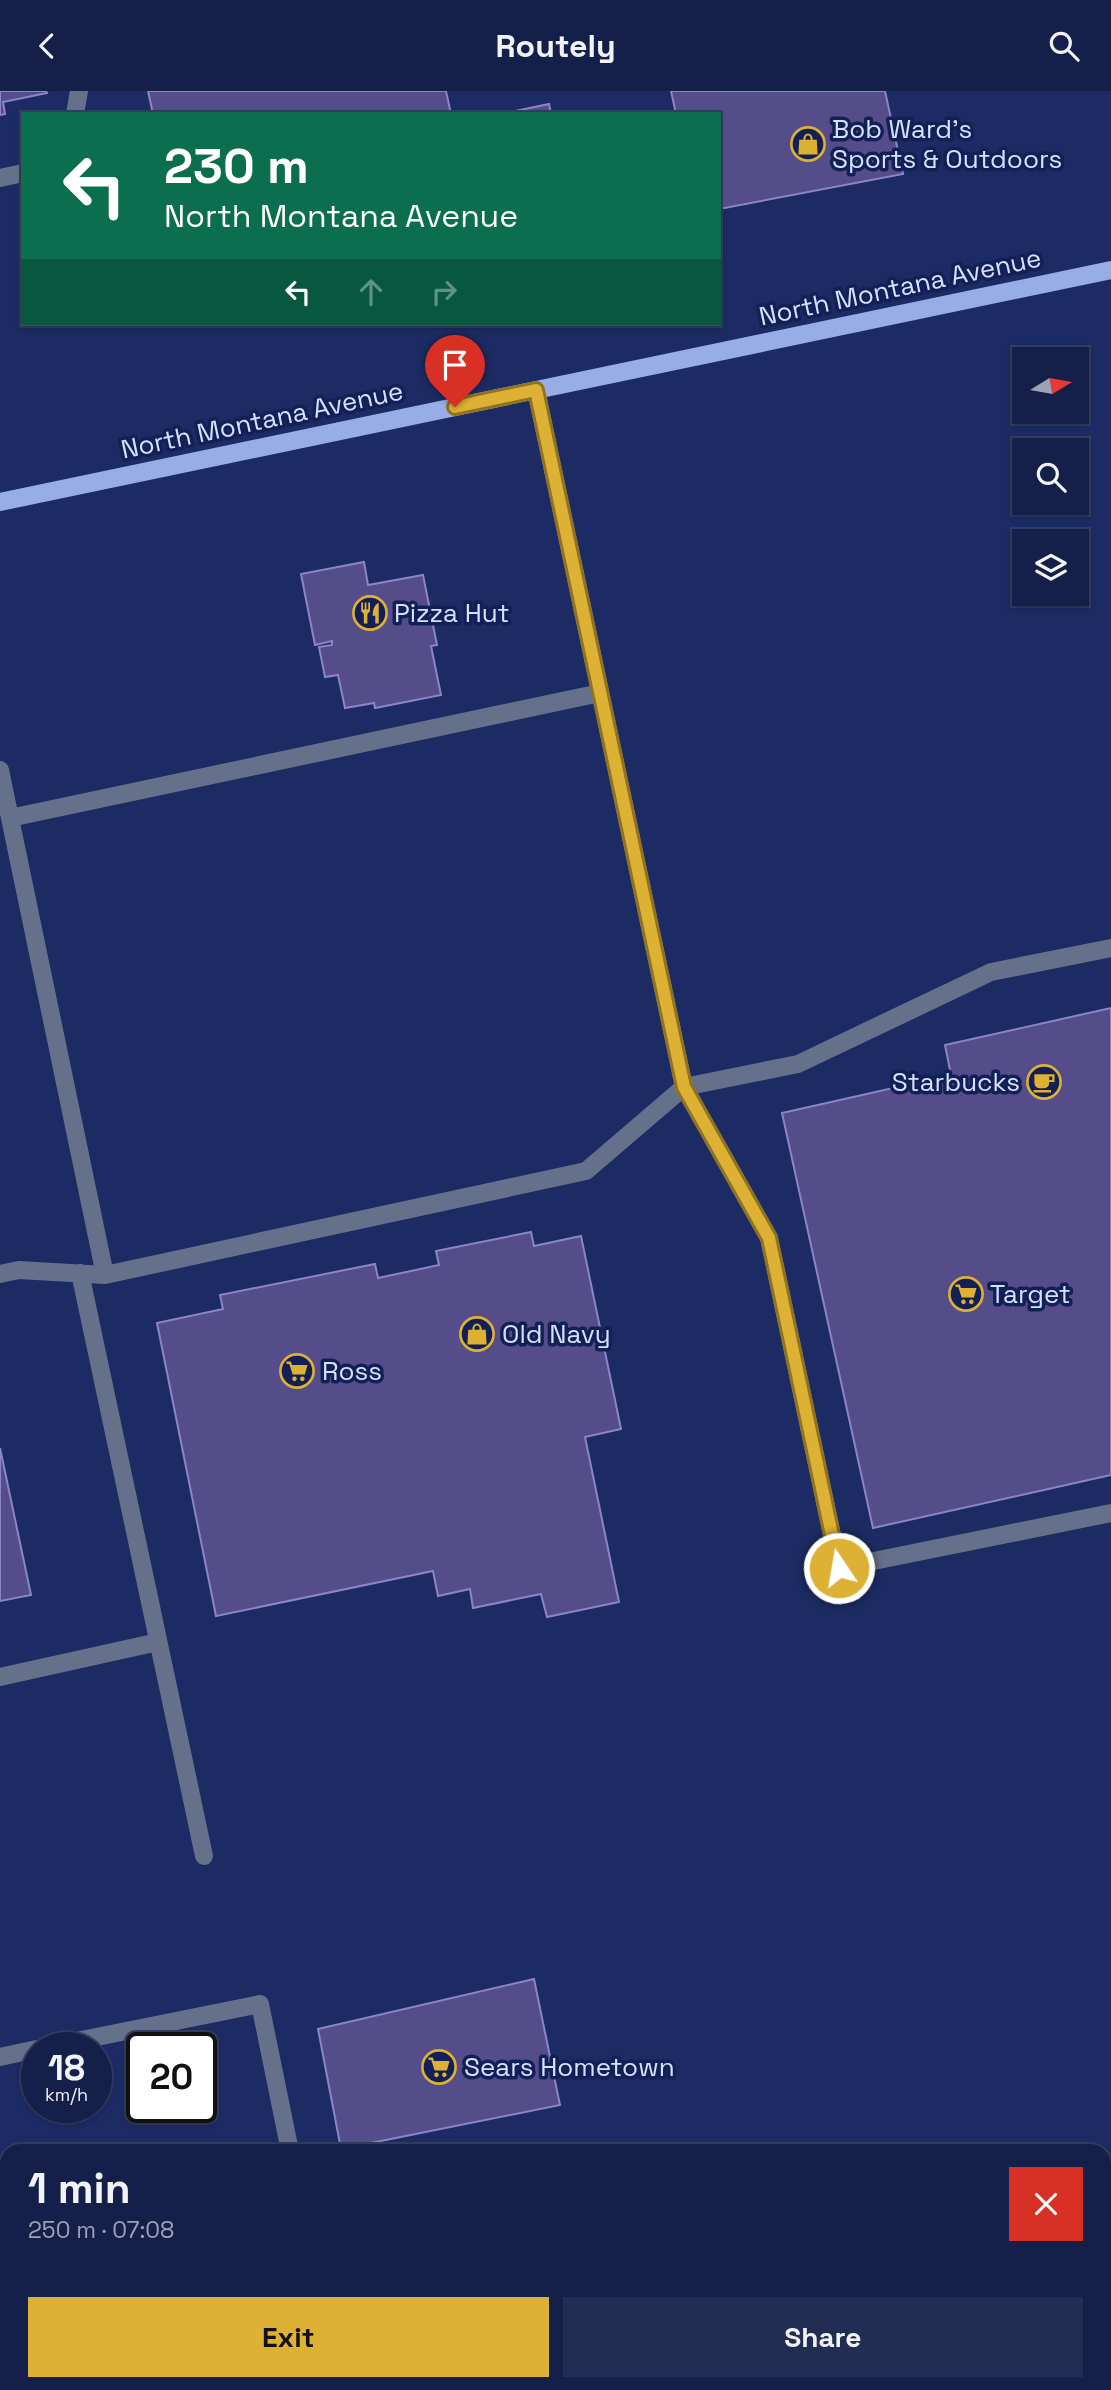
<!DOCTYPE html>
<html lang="en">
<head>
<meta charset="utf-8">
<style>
  body { margin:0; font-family:"Space Grotesk",sans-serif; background:#222d54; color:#f1f3f6; height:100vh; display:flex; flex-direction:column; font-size:26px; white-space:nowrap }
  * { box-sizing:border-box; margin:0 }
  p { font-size:23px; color:#9da3b5 }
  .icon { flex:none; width:38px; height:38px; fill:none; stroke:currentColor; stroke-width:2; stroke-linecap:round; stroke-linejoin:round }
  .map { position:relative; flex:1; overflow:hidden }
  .side { position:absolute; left:0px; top:2053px; width:1111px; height:247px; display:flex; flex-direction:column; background:#15204a; border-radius:21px 21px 0 0; box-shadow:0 2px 5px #0004,0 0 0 2px #343e62 }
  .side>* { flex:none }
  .top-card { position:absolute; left:21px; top:21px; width:700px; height:214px; border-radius:0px; box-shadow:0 2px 5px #0004,0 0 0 2px #343e62; background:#0b6e4f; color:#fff; overflow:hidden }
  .needle { width:46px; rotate:79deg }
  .buttons { position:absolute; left:1012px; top:256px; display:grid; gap:14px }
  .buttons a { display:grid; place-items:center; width:77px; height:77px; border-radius:0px; background:#15204a; box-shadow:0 2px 5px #0004,0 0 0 2px #343e62; font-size:35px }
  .speed { position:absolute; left:21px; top:1941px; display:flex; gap:14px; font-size:35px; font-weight:700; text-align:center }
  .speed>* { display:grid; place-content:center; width:91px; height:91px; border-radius:50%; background:#15204a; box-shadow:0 2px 5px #0004,0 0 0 2px #343e62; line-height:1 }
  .speed small { font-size:18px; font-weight:400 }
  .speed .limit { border:4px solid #111; border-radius:10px; background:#fff; color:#111 }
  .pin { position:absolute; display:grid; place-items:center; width:60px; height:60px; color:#fff; margin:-72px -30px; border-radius:50% 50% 50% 0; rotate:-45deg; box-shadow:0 0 7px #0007 }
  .pin .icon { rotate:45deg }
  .me { position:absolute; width:77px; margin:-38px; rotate:348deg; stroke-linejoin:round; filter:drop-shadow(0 0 5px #0008) }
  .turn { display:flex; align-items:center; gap:24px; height:147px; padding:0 28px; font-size:32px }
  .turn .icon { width:91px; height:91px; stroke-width:2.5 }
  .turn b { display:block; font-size:49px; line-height:60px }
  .lanes { display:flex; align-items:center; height:66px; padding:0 28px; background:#0003; justify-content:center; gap:35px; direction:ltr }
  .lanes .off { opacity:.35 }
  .round { display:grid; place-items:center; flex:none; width:74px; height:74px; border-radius:0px; background:#222d54 }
  .headline { display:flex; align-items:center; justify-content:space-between; height:119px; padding:0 28px }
  h1 { font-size:42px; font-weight:800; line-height:52px }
  .cta { display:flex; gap:14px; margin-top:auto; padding:14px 28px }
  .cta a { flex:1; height:80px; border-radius:0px; background:#ddb133; color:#111; font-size:28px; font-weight:800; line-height:80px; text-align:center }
  .cta a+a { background:#222d54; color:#f1f3f6 }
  header { display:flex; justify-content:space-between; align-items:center; height:91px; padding:0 28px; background:#15204a; font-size:32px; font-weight:800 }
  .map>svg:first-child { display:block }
</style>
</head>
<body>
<header><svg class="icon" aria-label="back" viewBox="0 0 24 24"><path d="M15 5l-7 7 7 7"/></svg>Routely<svg class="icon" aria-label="search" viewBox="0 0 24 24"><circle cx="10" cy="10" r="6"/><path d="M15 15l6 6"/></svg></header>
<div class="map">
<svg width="1111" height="2299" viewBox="0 0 1111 2299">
  <rect width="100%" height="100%" fill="#1c2b63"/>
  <!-- building -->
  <path fill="#554c8a" stroke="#8c84c8" stroke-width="2" d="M0,0h46l1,2 -44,9 2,12 -5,1z
    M148,0h298l5,23h-298z
    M671,0h214l18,83 -184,35v-95h-43z
    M549,13l2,10h-50z
    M364,471l4,23 55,-10 14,70 -6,1 10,49 -66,13 -1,-5 -29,5 -7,-33 -13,2 -6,-30 13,-2v-4l-17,4 -14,-71z
    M1111,917v467l-238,53 -91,-415 169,-38 -6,-30z
    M531,1141l3,14 47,-10 40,193 -36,8 34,165 -72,15 -6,-23 -68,14 -3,-19 -32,7 -5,-25 -217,45 -59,-293 66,-14 -3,-14 155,-31 3,14 61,-13 -3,-14z
    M0,1357l31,147 -31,6z
    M534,1888l26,126 -219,44 -23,-120z
    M7,2219v59l-7,-34v-23z
    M10,2292h159l1,7h-159z
    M406,2292h93l2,7h-94z
    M563,2292h45l1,7h-45z"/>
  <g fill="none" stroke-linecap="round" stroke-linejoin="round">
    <!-- minor -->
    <path stroke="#65708b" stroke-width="18" d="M75,23l4,-23
      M0,87l23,-5
      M536,299l148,697 85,151 70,330 272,-55
      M0,679l105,505
      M10,727l590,-125
      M80,1182l124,583
      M0,1183l19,-4 86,5 481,-104 98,-84 114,-23 193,-92 120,-24
      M0,1586l158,-35
      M47,1956l213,-43 30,147
      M0,1966l37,-8
      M252,2299l1,-7"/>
    <!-- major -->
    <path stroke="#98ade6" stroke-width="18" d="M0,411l1111,-232"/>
  </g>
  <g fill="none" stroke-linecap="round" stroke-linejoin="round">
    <!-- route casing -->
    <g stroke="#907321" stroke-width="18">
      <path id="route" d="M455,316l81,-17 148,697 85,151 70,330"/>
    </g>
    <!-- route -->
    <use href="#route" stroke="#ddb133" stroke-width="12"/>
  </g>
  <!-- icons -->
  <defs>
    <g id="shop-ring" transform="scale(1.75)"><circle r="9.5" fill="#132057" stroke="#ddb133" stroke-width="1.5"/><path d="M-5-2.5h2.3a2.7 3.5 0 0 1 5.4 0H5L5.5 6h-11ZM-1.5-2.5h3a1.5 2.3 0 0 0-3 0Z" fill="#ddb133"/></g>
    <g id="restaurant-ring" transform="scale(1.75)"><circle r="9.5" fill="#132057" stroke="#ddb133" stroke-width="1.5"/><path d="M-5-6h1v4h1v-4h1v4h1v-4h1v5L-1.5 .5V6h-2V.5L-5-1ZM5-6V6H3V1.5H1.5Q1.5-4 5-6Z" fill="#ddb133"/></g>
    <g id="cafe-ring" transform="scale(1.75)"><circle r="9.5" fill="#132057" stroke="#ddb133" stroke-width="1.5"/><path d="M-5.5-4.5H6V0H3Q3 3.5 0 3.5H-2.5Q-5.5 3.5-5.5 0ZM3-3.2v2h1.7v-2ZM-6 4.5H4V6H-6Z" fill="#ddb133"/></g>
    <g id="supermarket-ring" transform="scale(1.75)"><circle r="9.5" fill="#132057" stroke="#ddb133" stroke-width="1.5"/><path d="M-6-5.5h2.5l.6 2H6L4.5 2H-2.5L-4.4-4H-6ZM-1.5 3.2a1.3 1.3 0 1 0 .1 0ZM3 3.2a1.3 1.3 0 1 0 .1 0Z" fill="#ddb133"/></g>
  </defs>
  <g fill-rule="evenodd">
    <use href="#shop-ring" x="808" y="53"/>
    <use href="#restaurant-ring" x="370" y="522"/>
    <use href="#cafe-ring" x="1044" y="991"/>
    <use href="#supermarket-ring" x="966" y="1203"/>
    <use href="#shop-ring" x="477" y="1243"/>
    <use href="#supermarket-ring" x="297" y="1280"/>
    <use href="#supermarket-ring" x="439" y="1976"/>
  </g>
  <g text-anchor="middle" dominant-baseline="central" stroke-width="7" stroke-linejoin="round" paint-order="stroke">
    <!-- poi labels -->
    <g font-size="26" fill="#d5e0fc" stroke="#132057" text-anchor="start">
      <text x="832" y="38">Bob Ward's<tspan x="832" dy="30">Sports &amp; Outdoors</tspan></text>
      <text x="394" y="522">Pizza Hut</text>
      <text x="1020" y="991" text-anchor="end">Starbucks</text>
      <text x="990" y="1203">Target</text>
      <text x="502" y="1243">Old Navy</text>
      <text x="322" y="1280">Ross</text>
      <text x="464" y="1976">Sears Hometown</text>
    </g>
    <!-- street labels -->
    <g font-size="26" fill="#d5e0fc" stroke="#132057">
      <text transform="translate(900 196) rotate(-12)">North Montana Avenue</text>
      <text transform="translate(262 329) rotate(-12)">North Montana Avenue</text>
    </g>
  </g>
</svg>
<div class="buttons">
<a><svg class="needle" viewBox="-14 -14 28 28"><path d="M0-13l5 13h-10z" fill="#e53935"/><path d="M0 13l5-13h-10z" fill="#9da3b5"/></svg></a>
<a><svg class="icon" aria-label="search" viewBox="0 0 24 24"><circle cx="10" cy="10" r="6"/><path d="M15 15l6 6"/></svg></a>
<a><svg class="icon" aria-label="layers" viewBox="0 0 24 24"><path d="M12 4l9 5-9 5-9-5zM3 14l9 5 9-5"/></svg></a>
</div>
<div class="speed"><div>18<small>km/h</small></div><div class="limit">20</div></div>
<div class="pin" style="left:455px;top:316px;background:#d93025"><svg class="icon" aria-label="arrive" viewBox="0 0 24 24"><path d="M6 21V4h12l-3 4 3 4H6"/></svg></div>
<svg class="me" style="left:839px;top:1477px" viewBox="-20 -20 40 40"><circle r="17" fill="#ddb133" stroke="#fff" stroke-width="3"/><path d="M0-11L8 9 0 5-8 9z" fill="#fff"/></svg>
<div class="top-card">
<div class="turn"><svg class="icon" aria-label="left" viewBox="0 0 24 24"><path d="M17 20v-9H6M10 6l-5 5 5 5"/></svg><div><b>230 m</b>North Montana Avenue</div></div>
<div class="lanes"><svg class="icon" aria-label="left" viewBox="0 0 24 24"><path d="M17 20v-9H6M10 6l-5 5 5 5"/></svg><svg class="icon off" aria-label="ahead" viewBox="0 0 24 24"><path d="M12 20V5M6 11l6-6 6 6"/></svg><svg class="icon off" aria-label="right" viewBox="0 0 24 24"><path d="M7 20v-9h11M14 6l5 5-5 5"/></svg></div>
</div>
<section class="side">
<div class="headline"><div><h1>1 min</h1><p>250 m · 07:08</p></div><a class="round" style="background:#d93025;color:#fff"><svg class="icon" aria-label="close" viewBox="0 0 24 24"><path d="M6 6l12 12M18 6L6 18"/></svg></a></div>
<div class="cta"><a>Exit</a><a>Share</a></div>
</section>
</div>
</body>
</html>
